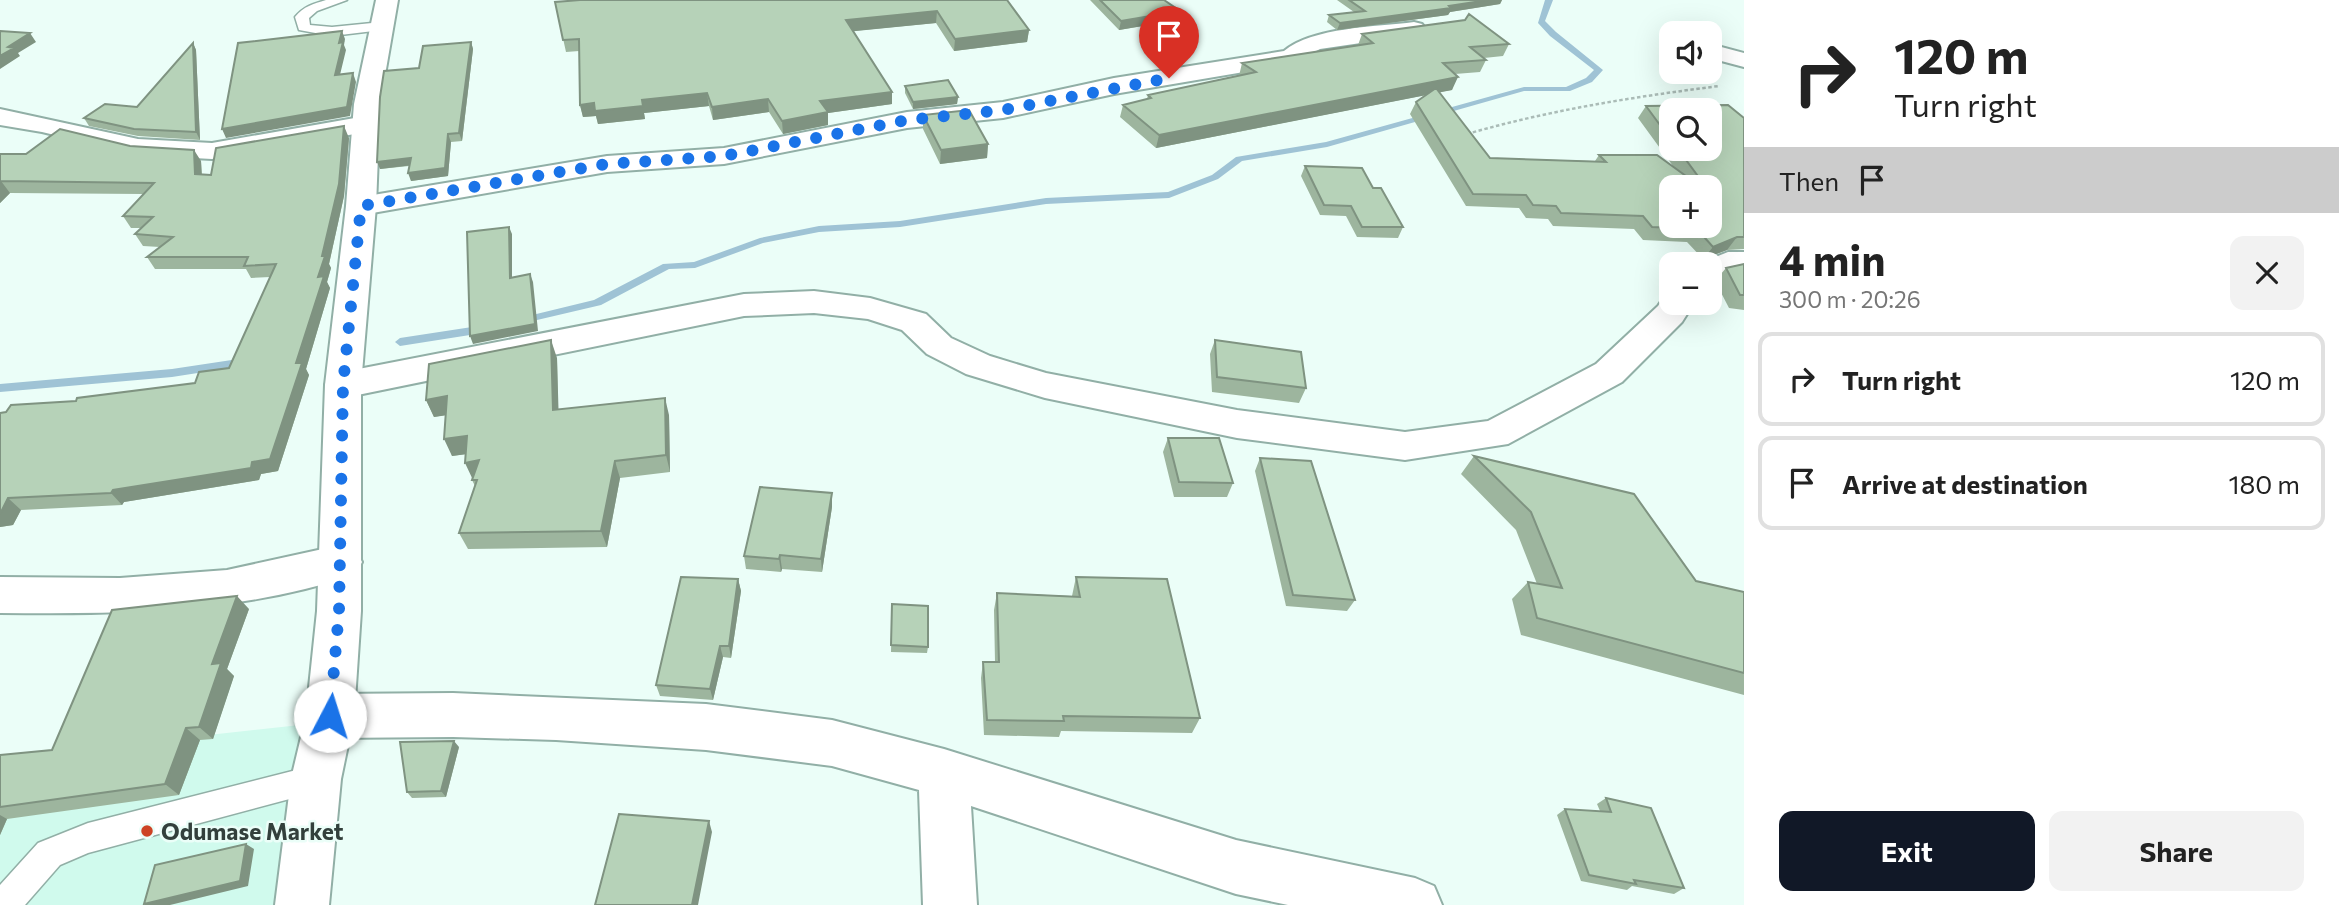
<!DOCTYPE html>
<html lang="en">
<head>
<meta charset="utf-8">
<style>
  body { margin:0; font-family:Commissioner,sans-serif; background:#f2f2f2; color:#222; height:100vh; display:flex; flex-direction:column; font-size:26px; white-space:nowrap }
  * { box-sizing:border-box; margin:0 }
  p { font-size:23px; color:#767676 }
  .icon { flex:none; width:38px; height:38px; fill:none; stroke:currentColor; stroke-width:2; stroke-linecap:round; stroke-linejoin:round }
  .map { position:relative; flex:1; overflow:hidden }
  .side { display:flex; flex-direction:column; background:#fff; width:595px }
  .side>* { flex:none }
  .banner { background:#fff; color:#222; overflow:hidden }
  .tools { position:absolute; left:1659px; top:21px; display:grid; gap:14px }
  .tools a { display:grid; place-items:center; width:63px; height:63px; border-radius:14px; background:#fff; box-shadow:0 7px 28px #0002; font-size:35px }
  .pin { position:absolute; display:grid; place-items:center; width:60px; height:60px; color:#fff; margin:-72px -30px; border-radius:50% 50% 50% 0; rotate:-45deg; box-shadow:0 0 7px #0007 }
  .pin .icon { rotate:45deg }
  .me { position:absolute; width:77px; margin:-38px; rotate:5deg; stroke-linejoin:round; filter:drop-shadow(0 0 5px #0008) }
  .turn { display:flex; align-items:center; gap:24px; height:147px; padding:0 35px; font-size:32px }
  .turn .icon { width:91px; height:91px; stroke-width:2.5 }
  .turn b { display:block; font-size:49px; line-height:60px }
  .then { display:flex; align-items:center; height:66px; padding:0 35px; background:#0003; gap:14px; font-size:26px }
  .round { display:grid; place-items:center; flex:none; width:74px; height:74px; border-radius:14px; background:#f2f2f2 }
  .summary { display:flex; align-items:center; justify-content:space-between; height:119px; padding:0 35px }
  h1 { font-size:42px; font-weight:700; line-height:52px }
  .action { display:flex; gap:14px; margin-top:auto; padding:14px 35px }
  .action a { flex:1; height:80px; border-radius:14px; background:#111827; color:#fff; font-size:28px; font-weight:700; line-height:80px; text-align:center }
  .action a+a { background:#f2f2f2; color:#222 }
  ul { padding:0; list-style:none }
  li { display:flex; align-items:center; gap:21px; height:94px; margin:0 14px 10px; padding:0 21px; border:4px solid #e0e0e0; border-radius:14px }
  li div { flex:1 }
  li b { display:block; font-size:26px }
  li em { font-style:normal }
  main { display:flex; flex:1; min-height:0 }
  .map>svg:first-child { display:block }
</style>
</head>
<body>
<main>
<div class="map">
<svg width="1744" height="905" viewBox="0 0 1744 905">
  <rect width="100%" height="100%" fill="#ebfef8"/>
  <!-- built -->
  <path fill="#d0faed" d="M309,724l-27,181h-282v-147z"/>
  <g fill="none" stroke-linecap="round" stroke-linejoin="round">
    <!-- stream -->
    <path fill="#9fc3d5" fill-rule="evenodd" d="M1545,0h8l-8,21 11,11 47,38 -11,12 -22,9h-46l-197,56 -85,14 -24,18 -49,19 -123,6 -146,23 -81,5 -56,11 -68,25 -26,1 -68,36 -81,19 -5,-3 5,-3 74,-18 69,-36 31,-2 66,-24 59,-12 81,-5 146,-23 122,-6 44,-17 24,-18 90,-15 198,-55h42l20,-9 8,-8 -44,-34 -12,-13z
      M485,325l5,4 -1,3 -89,14 -5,-4 5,-4z
      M245,358l6,4 -2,3 -77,12 -172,15v-8l172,-15z"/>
    <!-- service casing -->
    <g stroke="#91afa6" stroke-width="3">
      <path id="service" d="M326,0h21l-30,11 -8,7 1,7 22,2 50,-5 7,4 -7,4 -50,6 -33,-6 -4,-13c9,-11 18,-13 31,-17z
        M316,765l11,4 4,10 -4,10 -239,64 -28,12 -35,40h-25v-20l38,-42 50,-20z"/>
    </g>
    <!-- minor casing -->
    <g stroke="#91afa6" stroke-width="4">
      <path id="minor" d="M1414,22l8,2 4,5 -4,5 -102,15 -29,15 -177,30 -111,24 -96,10 -183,36 -117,8 -246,43 -10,-3 -5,-6 5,-6 10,-3 246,-41 117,-8 183,-36 96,-10 111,-24 170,-27c29,-24 92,-24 130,-29z
        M1710,44l34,9v14l-34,-9z
        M0,109l138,30 74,4 154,-27 9,2 4,6 -4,6 -9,2 -154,27 -74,-4 -96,-23 -42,-7z
        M1728,252h16v20h-11l-23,8v-16h-12z
        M814,291l56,7 56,16 25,24 39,18 56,17 191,37 168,22 83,-11 108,-57 62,-58 7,-10 6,-2v9h23l-12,19 -60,60 -114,62 -103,16 -168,-22 -192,-40 -79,-24 -39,-20 -25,-24 -34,-11 -54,-6 -70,3 -401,82 -13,-4 -5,-9 5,-9 13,-4 401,-78z
        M341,545l15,5 6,12 -6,12c-117,40 -234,40 -356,39v-36l120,1 107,-8z
        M453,693l253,11 126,16 112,29 292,91 179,38 19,8 8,19h-154l-52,-11 -265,-88 6,99h-54l-4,-115 -87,-24 -126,-16 -150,-10 -103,-3 -123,1 -17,-6 -7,-16 7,-16 17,-6z"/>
    </g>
    <!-- tertiary casing -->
    <g stroke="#91afa6" stroke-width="4">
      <path id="tertiary" d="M376,0h22l-18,104 -4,102 -15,179v226l-7,105 -13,63 -12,126h-54l16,-126 15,-63 11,-105 8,-226 21,-179 8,-102z"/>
    </g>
    <!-- path -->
    <path stroke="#abbcb7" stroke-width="2.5" stroke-dasharray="3.5 2.5" stroke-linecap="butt" d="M1467,134c83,-24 166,-37 252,-48"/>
    <!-- service -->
    <use href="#service" fill="#fff" fill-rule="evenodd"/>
    <!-- minor -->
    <use href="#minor" fill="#fff" fill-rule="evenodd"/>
    <!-- tertiary -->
    <use href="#tertiary" fill="#fff" fill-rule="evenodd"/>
  </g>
  <!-- wall -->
  <path fill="#9db59e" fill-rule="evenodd" d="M1007,0l22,30 -2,12 -73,9 -18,-28 -83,8 39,73 -64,9v12l-45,9 -14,-22 -56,8 -4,-14 -65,7 1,6 -47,5 -2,-8 -13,1 -3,-12 -1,-54 -13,1 -11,-50z
    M1090,0h74l16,11 -2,9 -59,10z
    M1337,0h165l-2,4 -50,8 -2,3 -111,15 -10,-8 2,-7 25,-3z
    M1362,34l147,10 -6,12 -19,2 2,2 -6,12 -25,2 -3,16 -13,2 51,66 105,3 4,-6 74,11 -35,-48 8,-12 98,12v131l-17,1 -24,9 -16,-17 -44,-2 -9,-11 -81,-3 -5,-7 -22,-1 -7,-10 -53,-2 -56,-92 6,-12 10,-7 -270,53 -36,-31 3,-12 24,-6 1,-4 91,-19 3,-13 116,-18zM1671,110l39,39h-39zM1671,187h39v39z
    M471,42l2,7 -11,92 -11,1 -3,34 -37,5 -2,-15 -29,3 39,-101z
    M193,43l3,7 4,90 -62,-4 -49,-10 -5,-8 53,-11z
    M905,86l53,11 -1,7 -44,5 -8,-16z
    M923,115l65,29 -1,14 -47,6 -17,-35z
    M349,138l-5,58 -15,68 2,4 -4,14 3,6 -24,81 3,6 -31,96 -17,3 -2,6 -135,22 -2,3 -101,5 -8,15 -13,2v-114l195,-30 34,-15 41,-91 -19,1 -5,-9h-91l-8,-12 13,-10 -17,-1 -8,-12 6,-6h-10l-8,-12 20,-22 -133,-1 -10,10v-49h26l104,-8 71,15 1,13 9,1z
    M1305,166l68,22 30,39 -5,11 -41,-1 -11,-21 -26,-1 -19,-39z
    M1744,264v46l-15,-2 -14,-27 11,-13z
    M1215,340l91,48 -7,15 -87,-11 -2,-38z
    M557,358l1,51 111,6 1,57 -50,6 -13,69 -139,2 -9,-16 16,-47 -3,-6 1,-1 -7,-25 -14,2 -7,-41 -11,2 -8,-17z
    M1168,438l65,45 -6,14h-53l-11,-45z
    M1474,456l222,125 48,11v103l-223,-60 -9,-36 16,-17 9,2 -21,-54 -55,-56z
    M1260,458l95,142 -8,11 -61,-5 -31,-135z
    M832,507l-10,65 -40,-3 -1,3 -35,-3 -2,-13z
    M1076,577l124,141 -8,15 -131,-2 -2,6 -75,-2 -3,-57 2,-16h12l-1,-52 3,-17 75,3z
    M738,579l3,12 -10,67 -8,-1 -10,43 -53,-4 -4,-11z
    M892,604l36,43 -1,6 -36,-1z
    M249,609l-22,60 7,7 -21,63 -13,1 -21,55 -172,24 -7,16v-80l52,-5z
    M459,747l-13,50 -34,1 -5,-6z
    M1606,798l78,90 -10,6 -42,-8 -5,4 -46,-9 -24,-66 8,-6 35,2 -3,-7z"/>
  <!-- shaded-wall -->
  <path fill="#7f9381" d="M1488,0h14l-2,4 -50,8 -2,3 -111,15 3,-7z
    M937,11l-1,12 -90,9v-12z
    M1180,11l-2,9 -59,10 2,-9z
    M1029,30l-2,12 -73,9 1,-12z
    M342,31l3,8 -1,6 2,5 -8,33 -3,-8 4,-32z
    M30,33l6,9 -18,11 2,3 -20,13v-13l8,-9z
    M471,42l2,7 -11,92 -3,-8z
    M193,43l3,7 4,90 -4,-8z
    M353,73l3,9 -6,34 -124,22 -4,-9z
    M1458,77l-6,13 -296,58 3,-13z
    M892,92v12l-64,9v12l-45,9 -1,-13 38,-20z
    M707,93l2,13 -65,7 1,6 -47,5 -2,-8 -13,1 -3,-12 62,-5z
    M958,97l-1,7 -44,5v-7z
    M768,99l1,13 -56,8 -1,-13z
    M344,126l5,12 -5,58 -15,68 2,4 -4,14 3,6 -24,81 3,6 -31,96 -17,3 -2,6 -135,22 -2,3 -11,-12 2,-3 139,-28 44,-99 26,-107z
    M448,134l3,8 -3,34 -37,5 -3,-8z
    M988,144l-1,14 -47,6 1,-14z
    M194,150l7,11 1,25 -7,-12z
    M411,158l2,7 -33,4 -3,-7z
    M1,181l9,12 -10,10v-21z
    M509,227l3,7v51l-2,-7z
    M1737,237l-10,13 -24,9 10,-12z
    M530,274l3,8 5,49 -65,13 -3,-8z
    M551,340l6,18 2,69 -6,-17z
    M447,396l8,18 -21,3 -8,-17z
    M665,398l4,17 1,57 -4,-17z
    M467,436l8,17 -23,3 -8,-17z
    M479,460l-6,20 -8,-17z
    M615,461l5,17 -13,69 -6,-16z
    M832,493v14l-10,65 -1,-13z
    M8,498l13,12 -8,15 -13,2v-13z
    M780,555l2,14 -1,3 -2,-13z
    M738,579l3,12 -10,67 -2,-12z
    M237,596l12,13 -22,60 7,7 -21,63 -14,-12 13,-63z
    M720,646l3,11 -10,43 -3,-11z
    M186,728l14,12 -21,55 -14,-11z
    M454,741l5,6 -13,50 -5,-6z
    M0,815l7,4 -7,16z
    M709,821l3,11 -14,73h-6z
    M246,844l8,5 -6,37 -78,19h-25l-1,-1z"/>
  <!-- building -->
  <path fill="#b6d2b8" stroke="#7f9381" stroke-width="2" d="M580,0h427l22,30 -74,9 -18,-28 -91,9 46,72 -72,9 8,11 -46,9 -14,-22 -56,8 -5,-14 -65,7 1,6 -48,5 -1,-8 -14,2 -1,-66 -16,1 -8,-38z
    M1100,0h64l16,11 -59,10z
    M1349,0h139l-39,6 2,2 -111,15 -11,-8 36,-4z
    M1469,14l40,30 -39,3 16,13 -43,3 15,14 -299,58 -36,-30 28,-7 -3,-3 108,-23 -14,-9 131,-20 -11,-9 103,-14z
    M0,31l30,2 -22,14 6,1 -14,8z
    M342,31l-3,12 4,-1 -8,33 18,-2 -6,34 -125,22 16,-86z
    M471,42l-12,91 -11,1 -3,34 -37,5 3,-15 -34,4 3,-65 4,-26 35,-3 4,-22z
    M193,43l3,89 -62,-3 -50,-11 21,-14 32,3z
    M948,80l10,17 -45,5 -8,-16z
    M1436,88l54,70 116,4 -7,-7h58l44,32h-30v39h39v-33l3,3 -3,-4v-5h-4l-28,-38h32v-39h-39v30l-25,-34 82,-1 16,13v119h-7l-24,10 -16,-18 -45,-2 -9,-11 -82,-3 -5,-7 -23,-1 -7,-10 -53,-1 -57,-92z
    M969,110l19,34 -47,6 -18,-35z
    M344,126l-5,58 -17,72h3l-7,21 6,-1 -28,87h6l-32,96 -18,3 -1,6 -138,22 -2,3 -103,5 -8,16v-101l6,-1 5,-7 65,-4 1,-3 118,-15 4,-11 30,-4 47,-104 -32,2 4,-9h-101l26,-20 -38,-3 18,-17 -30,-1 31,-33 -153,-2 -1,1v-28h26l34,-25 70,17 64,4 1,24 16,1 5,-27z
    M1305,166l57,2 11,20h8l22,39h-41l-11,-21 -27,-1z
    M509,227l1,51 20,-4 5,50 -65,12 -3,-104z
    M1744,264v31h-4l-14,-27z
    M551,340l2,70 112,-12 1,57 -51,6 -14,70 -142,2 18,-53h-5l7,-20 -14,3 2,-27 -23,3 3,-43 -21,4 3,-36z
    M1215,340l86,12 5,36 -89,-11z
    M1168,438h51l14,45 -54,-1z
    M1474,456l160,38 62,87 48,11v81l-207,-55 -9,-36 34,6 -31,-76z
    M1260,458l51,3 44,139 -62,-5z
    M760,487l72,6 -11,66 -41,-4 -1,4 -35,-3z
    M681,577l57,2 -9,67h-9l-10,43 -54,-4z
    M1076,577l91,2 33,139 -137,-2 1,5 -77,-1 -4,-58h16l-2,-69 83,4z
    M237,596l-25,68 9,-1 -22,64 -13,1 -21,56 -165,23v-52l52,-5 60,-140z
    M892,604l36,2v41l-37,-2z
    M454,741l-13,50 -34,1 -7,-50z
    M1606,798l45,10 33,80 -50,-8 2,4 -47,-9 -24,-66 46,3z
    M619,814l90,7 -17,84h-97z
    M246,844l-6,37 -96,23 11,-39z"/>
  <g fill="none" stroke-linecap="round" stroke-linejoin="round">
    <!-- route -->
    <path stroke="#1a73e8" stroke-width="12" stroke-dasharray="0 21.6" d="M330,716l9,-105 4,-226 18,-179 246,-42 117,-8 183,-36 96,-10 166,-32"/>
  </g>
  <!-- markers -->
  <circle fill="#cd4324" stroke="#ebfef8" stroke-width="2.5" cx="147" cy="831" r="7"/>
  <g text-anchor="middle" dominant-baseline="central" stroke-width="5" stroke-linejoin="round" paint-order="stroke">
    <!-- near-poi labels -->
    <g font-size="23" font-weight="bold" fill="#33403c" stroke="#ebfef8" text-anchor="start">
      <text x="161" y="831">Odumase Market</text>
    </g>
  </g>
</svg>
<div class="tools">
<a><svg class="icon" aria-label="sound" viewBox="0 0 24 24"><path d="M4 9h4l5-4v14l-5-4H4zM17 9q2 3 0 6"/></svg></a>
<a><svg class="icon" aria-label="search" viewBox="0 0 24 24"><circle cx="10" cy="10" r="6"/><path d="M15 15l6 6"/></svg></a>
<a>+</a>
<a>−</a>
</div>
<div class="pin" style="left:1169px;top:78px;background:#d93025"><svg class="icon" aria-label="arrive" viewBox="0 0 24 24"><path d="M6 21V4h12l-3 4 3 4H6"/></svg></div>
<svg class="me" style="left:330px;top:716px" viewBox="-20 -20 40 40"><circle r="19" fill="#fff"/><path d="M0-13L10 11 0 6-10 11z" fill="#1a73e8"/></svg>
</div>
<section class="side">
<div class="banner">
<div class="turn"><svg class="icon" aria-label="right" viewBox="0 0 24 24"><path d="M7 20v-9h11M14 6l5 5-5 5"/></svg><div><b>120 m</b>Turn right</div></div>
<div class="then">Then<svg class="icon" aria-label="arrive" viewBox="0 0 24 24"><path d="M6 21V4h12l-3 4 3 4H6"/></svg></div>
</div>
<div class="summary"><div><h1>4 min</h1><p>300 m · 20:26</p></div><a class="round"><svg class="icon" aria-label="close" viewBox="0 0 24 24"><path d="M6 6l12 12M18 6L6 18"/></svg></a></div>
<ul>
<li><svg class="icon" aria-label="right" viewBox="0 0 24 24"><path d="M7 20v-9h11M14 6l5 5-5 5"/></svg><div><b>Turn right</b></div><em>120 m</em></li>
<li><svg class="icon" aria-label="arrive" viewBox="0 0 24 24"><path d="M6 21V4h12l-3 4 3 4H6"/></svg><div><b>Arrive at destination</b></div><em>180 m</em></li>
</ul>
<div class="action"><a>Exit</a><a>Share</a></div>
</section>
</main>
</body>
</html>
